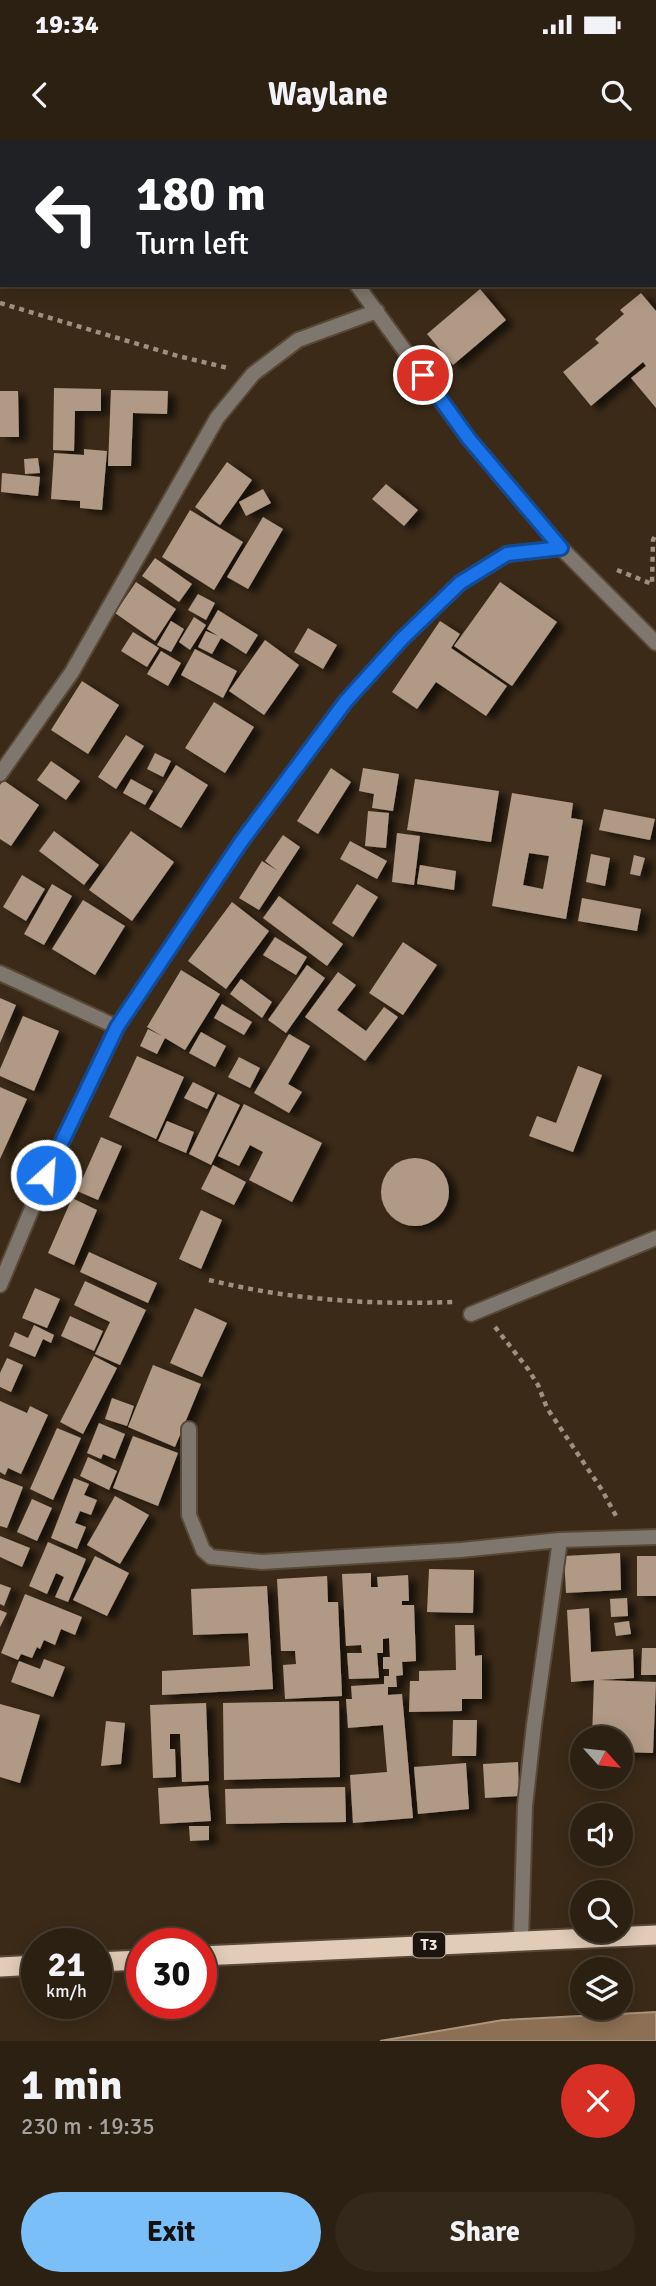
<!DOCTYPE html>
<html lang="en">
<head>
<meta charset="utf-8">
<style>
  body { margin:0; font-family:Signika,sans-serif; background:#34281b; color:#f1f3f6; height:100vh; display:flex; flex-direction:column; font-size:26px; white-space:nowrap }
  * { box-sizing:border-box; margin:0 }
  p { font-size:23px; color:#a6a39f }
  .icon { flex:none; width:38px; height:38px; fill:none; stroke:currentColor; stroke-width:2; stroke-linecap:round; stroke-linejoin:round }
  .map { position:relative; height:1901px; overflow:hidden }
  .details { display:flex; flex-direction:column; background:#2c2012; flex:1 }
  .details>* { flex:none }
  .top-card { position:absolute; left:0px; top:0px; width:656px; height:147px; box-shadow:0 4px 18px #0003,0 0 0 2px #483e32; background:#202124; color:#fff; overflow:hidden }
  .needle { width:46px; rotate:117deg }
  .tools { position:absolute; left:570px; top:1586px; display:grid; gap:14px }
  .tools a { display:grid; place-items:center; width:63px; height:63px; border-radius:50%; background:#2c2012; box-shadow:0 4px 18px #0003,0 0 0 2px #483e32; font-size:35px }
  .speed { position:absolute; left:21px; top:1788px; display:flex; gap:14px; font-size:35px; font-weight:700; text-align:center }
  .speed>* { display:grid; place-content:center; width:91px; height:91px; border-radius:50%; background:#2c2012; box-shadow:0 4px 18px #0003,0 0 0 2px #483e32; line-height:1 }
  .speed small { font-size:18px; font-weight:400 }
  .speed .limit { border:10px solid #d22; background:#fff; color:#111 }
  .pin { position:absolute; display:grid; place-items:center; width:60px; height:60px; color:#fff; margin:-30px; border:4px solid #fff; border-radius:50%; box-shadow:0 2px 7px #0007 }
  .me { position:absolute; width:77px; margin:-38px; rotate:26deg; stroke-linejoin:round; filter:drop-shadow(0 0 5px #0008) }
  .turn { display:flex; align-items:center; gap:24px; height:147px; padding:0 21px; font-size:32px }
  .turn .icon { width:91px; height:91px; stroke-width:2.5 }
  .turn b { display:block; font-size:49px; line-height:60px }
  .round { display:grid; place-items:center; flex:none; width:74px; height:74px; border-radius:37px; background:#34281b }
  .summary { display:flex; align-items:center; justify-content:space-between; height:119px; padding:0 21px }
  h1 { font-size:42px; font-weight:700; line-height:52px }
  .cta { display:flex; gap:14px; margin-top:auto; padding:14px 21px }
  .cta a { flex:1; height:80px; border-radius:42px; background:#7abff8; color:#111; font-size:28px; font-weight:700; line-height:80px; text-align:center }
  .cta a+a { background:#34281b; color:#f1f3f6 }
  .status { display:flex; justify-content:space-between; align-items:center; height:49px; padding:0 35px; background:#2c2012; direction:ltr }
  .status svg { height:19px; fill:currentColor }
  header { display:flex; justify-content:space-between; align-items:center; height:91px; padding:0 21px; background:#2c2012; font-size:32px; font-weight:700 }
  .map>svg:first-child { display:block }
</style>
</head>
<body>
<div class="status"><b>19:34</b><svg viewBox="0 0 49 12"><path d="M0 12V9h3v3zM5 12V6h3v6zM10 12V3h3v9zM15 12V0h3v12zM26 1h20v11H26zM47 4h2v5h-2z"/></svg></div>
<header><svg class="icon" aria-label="back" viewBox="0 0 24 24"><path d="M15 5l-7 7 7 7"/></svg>Waylane<svg class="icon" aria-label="search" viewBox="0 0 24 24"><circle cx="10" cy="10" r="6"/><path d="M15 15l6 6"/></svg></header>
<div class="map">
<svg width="656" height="1901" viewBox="0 0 656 1901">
  <defs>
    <filter id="shadow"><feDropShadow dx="8" dy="4.5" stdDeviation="3.5" flood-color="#0009"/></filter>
  </defs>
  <rect width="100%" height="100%" fill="#3b2a18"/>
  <!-- water -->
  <path fill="#8d7053" stroke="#ab937c" stroke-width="2" d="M656,1872v29h-276l123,-21z"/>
  <!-- building -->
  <path fill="#b09a86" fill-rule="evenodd" filter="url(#shadow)" d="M480,149l26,31 -53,45 -26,-31z
    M641,153l15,18v97l-25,-30 15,-12 -3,-4 -52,44 -28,-34 36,-29 -4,-4 29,-25 -4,-4z
    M54,248l47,1v22h-26l-1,40 -21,-1z
    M111,250l57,1 -1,23 -34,-1 -2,53h-23z
    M0,251h18l1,46h-19z
    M84,309l23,2 -5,59 -22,-2v-7l-29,-2 3,-46 30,2z
    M38,318l2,15 -15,1 -1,-15z
    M227,322l25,18 -32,45 -25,-18z
    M2,333l38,4 -2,19 -37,-4z
    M386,344l32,26 -14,16 -32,-27z
    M263,349l8,14 -25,13 -7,-14z
    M190,370l53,32 -29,48 -52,-33z
    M263,377l20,12 -35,60 -21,-12z
    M155,418l37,26 -13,18 -37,-26z
    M136,442l40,27 -21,32 -40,-28z
    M500,442l57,40 -45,64 -58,-40z
    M198,454l17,9 -9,17 -18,-10z
    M218,470l40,25 -12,19 -25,-16 -9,16 -14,-7 8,-16 12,5 -11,-7z
    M194,477l12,8 -16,25 -11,-8z
    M171,481l13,8 -13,23 -14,-7z
    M440,481l20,13 -9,14 56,38 -21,30 -50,-34 -19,27 -25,-17z
    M308,488l29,17 -14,24 -29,-17z
    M133,492l26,16 -12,19 -26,-16z
    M265,500l34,25 -35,50 -35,-24z
    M195,509l42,22 -14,27 -42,-23z
    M161,511l20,12 -13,23 -21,-12z
    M82,541l37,24 -31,49 -37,-24z
    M214,562l40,25 -29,46 -40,-25z
    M126,595l18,11 -28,43 -18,-12z
    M155,613l16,8 -8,16 -16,-8z
    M51,621l29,20 -14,19 -29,-20z
    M176,625l32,20 -27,43 -32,-19z
    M331,628l20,14 -33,52 -21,-13z
    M363,628l36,6 -6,37 -21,-3 2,-14 -15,-3z
    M131,639l22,12 -8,14 -22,-12z
    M415,639l84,12 -8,51 -84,-12z
    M3,640l36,25 -28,41 -11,-7v-54z
    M512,653l61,10 -2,15 12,2 -17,99 -74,-13zM529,713l20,3 -6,33 -20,-4z
    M604,669l51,10 -5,21 -51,-10z
    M368,671l21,2 -3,35 -21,-2z
    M54,691l45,34 -15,20 -45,-34z
    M131,691l43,31 -42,59 -43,-31z
    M397,693l23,3 -6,49 -22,-3z
    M283,695l17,12 -41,63 -20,-12 23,-37 16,10 -13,-10z
    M350,701l37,20 -10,18 -37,-20z
    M591,714l19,4 -5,28 -19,-4z
    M634,715l11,3 -5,18 -10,-2z
    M420,725l36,6 -2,19 -37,-6z
    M22,735l23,14 -19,32 -23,-14z
    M52,744l20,12 -28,49 -20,-11z
    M357,744l21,13 -25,40 -21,-14z
    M279,756l64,48 -16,22 -64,-48z
    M582,758l59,11 -4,22 -59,-10z
    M83,760l42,26 -30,49 -43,-26z
    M232,762l37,29 -43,58 -38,-28z
    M275,797l32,20 -11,18 -33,-20z
    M403,802l34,23 -34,50 -34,-22z
    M307,825l18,13 -39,55 -18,-13z
    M181,830l39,24 -35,56 -20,-12 -8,16 -17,-8 8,-17 14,7 -15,-9z
    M338,832l18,13 -19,25 29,21 18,-24 14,10 -33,44 -60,-44z
    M241,839l31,23 -10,16 -32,-24z
    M0,858l16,7 -16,38z
    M222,864l30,18 -8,13 -30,-17z
    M23,876l36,15 -25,60 -34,-15v-7z
    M201,892l25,14 -11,21 -26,-14z
    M289,894l21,12 -22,38 14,8 -13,21 -35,-20z
    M137,916l47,21 -28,62 -47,-22z
    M239,917l21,11 -10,20 -22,-11z
    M578,926l24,9 -29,77 -44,-16 8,-20 19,7z
    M193,942l22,11 -8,16 -23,-11z
    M0,947l27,12 -27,60z
    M218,954l22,11 -29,60 -22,-11z
    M244,964l78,39 -30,59 -43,-22 14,-28 -13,-7 -11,21 -21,-10z
    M167,981l27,11 -8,21 -28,-12z
    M101,997l21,9 -24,54 -21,-9z
    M381 1052a34 34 0 1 1 68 0a34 34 0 1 1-68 0Z
    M213,1025l33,17 -12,23 -33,-16z
    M72,1058l25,12 -23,55 -26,-12z
    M201,1070l21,10 -21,49 -22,-10z
    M89,1112l68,31 -9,20 -68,-31z
    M85,1141l61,29 -26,55 -25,-11 15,-32 -36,-17z
    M35,1148l25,11 -13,29 -25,-10z
    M195,1168l32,15 -25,54 -32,-14z
    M70,1176l33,15 -9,20 -33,-15z
    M34,1185l20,10 -3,8 -8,-4 -8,18 -26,-11 6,-14 13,6z
    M94,1216l23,12 -34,66 -23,-12z
    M7,1218l16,7 -12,27 -11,-5v-14z
    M153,1225l48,19 -26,63 -47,-20z
    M112,1258l22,8 -7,20 -22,-7z
    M0,1261l27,12 3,-7 18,9 -27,59 -13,-6 -3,7 -5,-3z
    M99,1283l26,11 -10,25 -12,-5 -2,5 -14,-6z
    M57,1288l24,10 -28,62 -23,-11z
    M133,1296l45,17 -20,53 -45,-18z
    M88,1317l29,14 -8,19 -29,-14z
    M0,1338l23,9 -16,41 -7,-2z
    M74,1338l15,6 -5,11 13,5 -6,15 -11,-4 -5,12 11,4 -9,22 -26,-11z
    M115,1356l34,19 -29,49 -33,-19z
    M32,1359l20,9 -15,33 -20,-9z
    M0,1396l30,12 -8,19 -22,-10z
    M48,1402l38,17 -18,43 -13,-5 9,-20 -8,-4 -9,21 -18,-8z
    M620,1413l1,37 -55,3 -2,-37z
    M95,1416l34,17 -22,43 -34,-16z
    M637,1416h19v40h-19z
    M429,1429l45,1 -1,43 -46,-1z
    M371,1433v14h7l-1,-10 31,-2 1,26h-7v4h12l2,56 -14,1 1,13 -7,1 1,11h-9v8l14,-1 11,124 -60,5 -3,-48 37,-3 -4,-47 -35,3 -2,-29h6l-1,-13 33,-2v-8h5v-7h-6v-12h7l-1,-19 -6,1v14h-6l2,25 -30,1 -2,-26h15l-1,-8 -15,1 -4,-72z
    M327,1436l1,26h10l4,94 -57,3 -2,-34 13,-1 -1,-13h-14l-4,-72z
    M0,1444l11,4 -7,18 -4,-2z
    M267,1446l6,103 -111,6v-24l88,-5 -2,-33 -55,2 -2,-46z
    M25,1454l57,23 -7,18 -14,-6 -6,16 -11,-5 -4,9 -3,-2 -5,11 -11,-4 -3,6 -17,-7z
    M627,1458l1,18 -17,1 -1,-18z
    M589,1468l2,44 42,-3 1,29 -36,2 58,2 -3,71 -32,-1v-14h-29l2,-58 -23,2 -4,-72z
    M0,1470l7,3 -7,14z
    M629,1481l2,13 -15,2 -2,-13z
    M455,1485h19l1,31 7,-1v44h-20v12l-53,1 1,-31h9v-10l37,-1z
    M642,1508h14v27h-15z
    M44,1519l21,8 -12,30 -42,-15 8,-21 21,8z
    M339,1561l1,76 -116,3 -1,-77z
    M206,1563l3,78 -27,1 -2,-48h-10v15h5l1,28 -23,1 -3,-73z
    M0,1564l40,11 -20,68 -20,-6z
    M453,1580h24l-1,36h-24z
    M106,1581l19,2 -4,41 -20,2z
    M518,1622l1,34 -34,2 -2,-34z
    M466,1623l3,46 -51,5 -4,-47z
    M208,1645l3,36 -51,3 -2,-36z
    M345,1647l1,35 -120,2 -1,-35z
    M189,1686h20v14l-19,1z"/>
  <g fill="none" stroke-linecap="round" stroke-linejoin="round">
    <!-- minor casing -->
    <g stroke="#584837" stroke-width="18">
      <path id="minor" d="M244,0l2,2
        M357,145l112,154 92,109 95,95
        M0,634l72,-102 145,-254 36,-44 45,-34 79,-29
        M0,833l117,54
        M0,1145l46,-110 71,-148 124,-185 105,-141 56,-62 58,-56 47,-29 54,-6
        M471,1174l185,-76
        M189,1289v86l14,35 8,7 51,5 199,-12 99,-10 96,-3
        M521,1800l4,-134 9,-81 26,-185"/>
    </g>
    <!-- trunk casing -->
    <g stroke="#584837" stroke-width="23">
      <path id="trunk" d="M201,1816l455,-21
        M96,1822l46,-2
        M0,1827l37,-2"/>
    </g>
    <!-- path -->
    <path stroke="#9d8f81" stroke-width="4.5" stroke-dasharray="5 5" stroke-linecap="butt" d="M0,163l178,53 50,12
      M617,430l35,14 1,-44 3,-6
      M209,1140c82,20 162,25 245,22
      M495,1187l33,42 10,16 9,23 55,82 14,26"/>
    <!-- minor -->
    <use href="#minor" stroke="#7f766d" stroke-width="14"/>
    <!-- trunk -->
    <use href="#trunk" stroke="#e1ccb8" stroke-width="19"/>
  </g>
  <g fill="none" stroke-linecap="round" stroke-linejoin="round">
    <!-- route casing -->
    <g stroke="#114b97" stroke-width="18">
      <path id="route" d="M46,1035l71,-148 124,-185 105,-141 56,-62 58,-56 47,-29 54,-6 -92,-109 -46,-64"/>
    </g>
    <!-- route -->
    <use href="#route" stroke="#1a73e8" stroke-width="12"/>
  </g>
  <g text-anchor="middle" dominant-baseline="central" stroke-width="7" stroke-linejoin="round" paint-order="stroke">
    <!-- shield labels -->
    <rect fill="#1c140d" stroke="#b2a79e" stroke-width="2" x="413" y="1792.5" width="32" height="25" rx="5"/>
    <g font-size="16" font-weight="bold" fill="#f2e6dc">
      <text x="429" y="1805">T3</text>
    </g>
  </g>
</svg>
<div class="tools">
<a><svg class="needle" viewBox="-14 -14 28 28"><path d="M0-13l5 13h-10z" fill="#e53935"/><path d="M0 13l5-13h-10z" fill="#a6a39f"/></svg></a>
<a><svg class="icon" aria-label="sound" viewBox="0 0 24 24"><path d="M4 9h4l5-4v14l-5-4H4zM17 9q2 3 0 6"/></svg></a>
<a><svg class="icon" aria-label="search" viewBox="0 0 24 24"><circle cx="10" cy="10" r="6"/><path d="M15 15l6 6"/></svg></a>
<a><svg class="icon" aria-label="layers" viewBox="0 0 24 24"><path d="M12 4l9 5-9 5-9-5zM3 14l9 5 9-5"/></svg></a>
</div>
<div class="speed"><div>21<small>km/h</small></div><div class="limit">30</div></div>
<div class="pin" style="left:423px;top:235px;background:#d93025"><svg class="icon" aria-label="arrive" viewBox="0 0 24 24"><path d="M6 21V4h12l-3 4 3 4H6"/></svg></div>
<svg class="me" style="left:46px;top:1035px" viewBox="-20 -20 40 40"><circle r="17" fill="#1a73e8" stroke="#fff" stroke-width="3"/><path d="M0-11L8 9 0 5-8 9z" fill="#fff"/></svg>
<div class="top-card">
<div class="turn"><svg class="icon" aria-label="left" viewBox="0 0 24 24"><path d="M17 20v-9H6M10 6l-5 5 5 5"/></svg><div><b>180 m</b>Turn left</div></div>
</div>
</div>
<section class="details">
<div class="summary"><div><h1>1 min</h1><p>230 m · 19:35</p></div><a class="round" style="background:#d93025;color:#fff"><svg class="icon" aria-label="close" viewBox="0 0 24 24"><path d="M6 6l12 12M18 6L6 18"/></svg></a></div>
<div class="cta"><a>Exit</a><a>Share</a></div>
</section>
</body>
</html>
